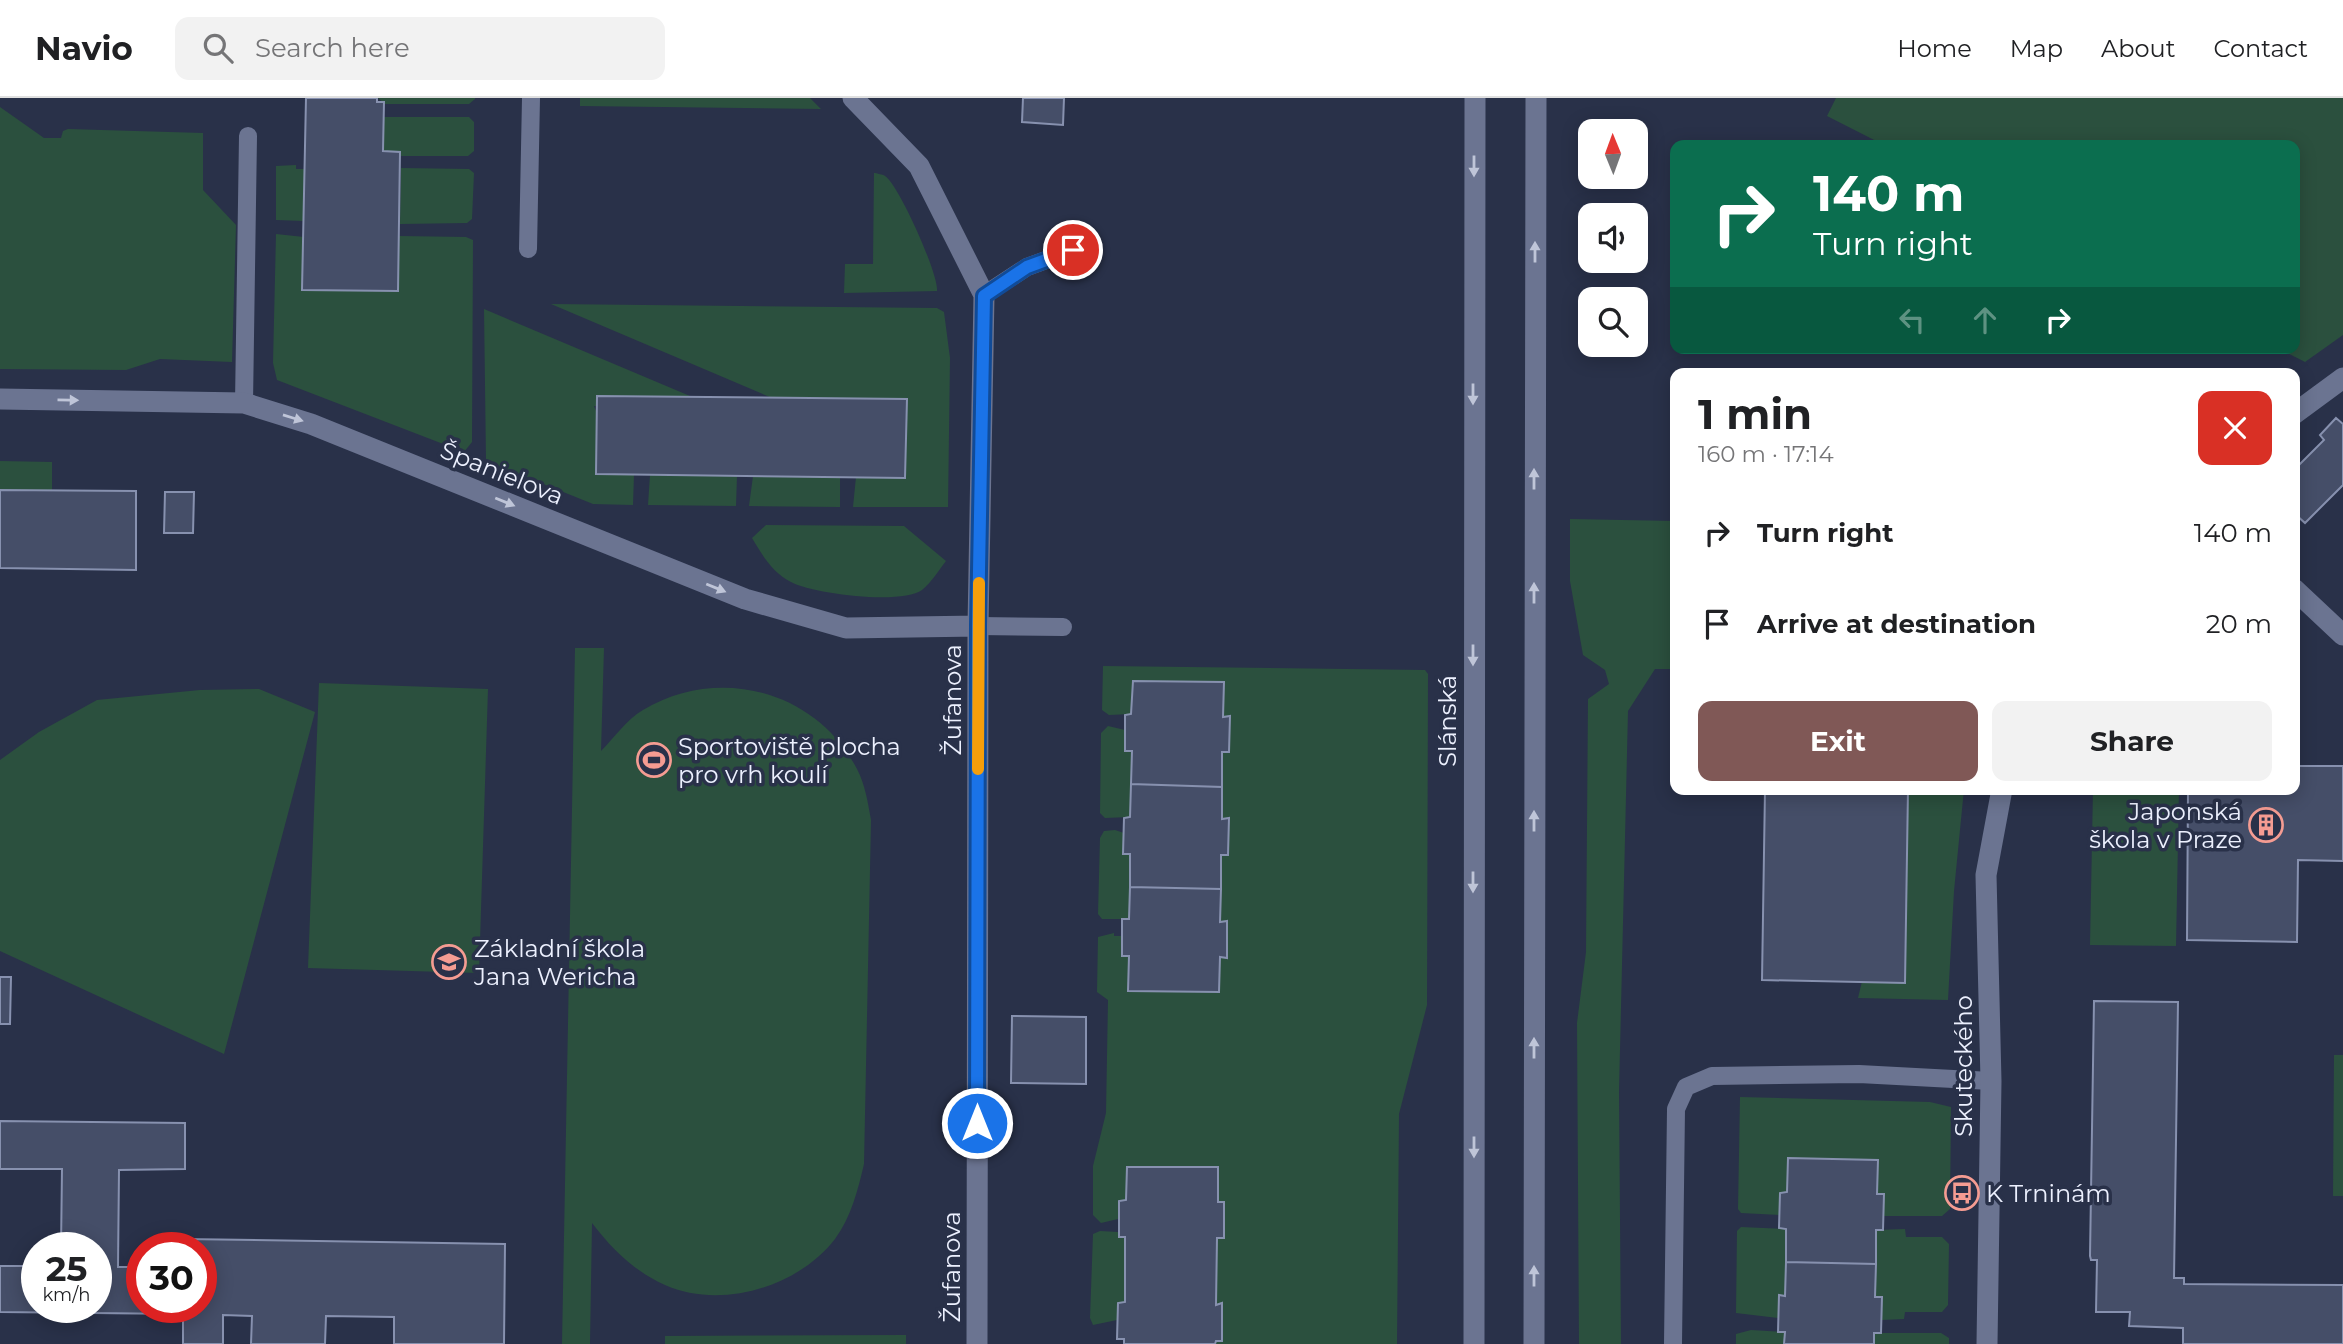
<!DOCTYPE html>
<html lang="en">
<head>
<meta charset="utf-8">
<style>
  body { margin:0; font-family:Montserrat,sans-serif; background:#f2f2f2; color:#202124; height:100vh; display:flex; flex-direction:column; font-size:26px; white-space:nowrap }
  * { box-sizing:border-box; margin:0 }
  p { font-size:23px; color:#757577 }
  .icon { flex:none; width:38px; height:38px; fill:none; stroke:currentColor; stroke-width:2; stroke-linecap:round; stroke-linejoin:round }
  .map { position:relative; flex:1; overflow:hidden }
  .side { position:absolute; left:1670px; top:270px; width:630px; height:427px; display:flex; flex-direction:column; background:#fff; border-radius:14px; box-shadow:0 4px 18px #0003 }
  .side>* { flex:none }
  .guide { position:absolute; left:1670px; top:42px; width:630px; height:214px; border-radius:14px; box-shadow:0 4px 18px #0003; background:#0b6e4f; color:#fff; overflow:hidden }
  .needle { width:46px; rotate:359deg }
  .fabs { position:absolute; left:1578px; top:21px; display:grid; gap:14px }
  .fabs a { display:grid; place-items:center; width:70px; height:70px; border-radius:14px; background:#fff; box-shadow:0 4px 18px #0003; font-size:35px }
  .speed { position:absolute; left:21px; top:1134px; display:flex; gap:14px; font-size:35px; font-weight:700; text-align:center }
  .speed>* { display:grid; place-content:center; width:91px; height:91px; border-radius:50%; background:#fff; box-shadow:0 4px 18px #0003; line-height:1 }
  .speed small { font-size:18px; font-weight:400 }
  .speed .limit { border:10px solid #d22; background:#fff; color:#111 }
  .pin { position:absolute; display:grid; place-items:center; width:60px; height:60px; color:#fff; margin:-30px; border:4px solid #fff; border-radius:50%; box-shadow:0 2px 7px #0007 }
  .me { position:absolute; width:77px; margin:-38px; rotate:0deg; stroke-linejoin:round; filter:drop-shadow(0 0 5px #0008) }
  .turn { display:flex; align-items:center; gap:24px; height:147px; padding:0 28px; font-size:32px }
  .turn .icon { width:91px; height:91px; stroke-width:2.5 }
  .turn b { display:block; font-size:49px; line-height:60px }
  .lanes { display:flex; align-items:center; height:66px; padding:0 28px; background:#0003; justify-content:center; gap:35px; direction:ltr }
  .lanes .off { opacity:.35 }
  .round { display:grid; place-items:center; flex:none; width:74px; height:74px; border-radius:14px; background:#f2f2f2 }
  .summary { display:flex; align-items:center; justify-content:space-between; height:119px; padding:0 28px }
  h1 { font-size:42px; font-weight:700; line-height:52px }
  .button { display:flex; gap:14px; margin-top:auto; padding:14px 28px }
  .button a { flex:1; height:80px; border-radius:14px; background:#805856; color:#fff; font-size:28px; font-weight:700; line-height:80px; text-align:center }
  .button a+a { background:#f2f2f2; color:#202124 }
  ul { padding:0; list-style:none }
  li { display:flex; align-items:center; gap:21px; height:91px; padding:0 28px }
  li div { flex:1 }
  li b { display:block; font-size:26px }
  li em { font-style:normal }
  header { display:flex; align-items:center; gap:42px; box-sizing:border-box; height:98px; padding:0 35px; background:#fff; border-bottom:2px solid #e0e0e0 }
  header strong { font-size:33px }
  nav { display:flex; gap:38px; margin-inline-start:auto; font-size:24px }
  .search { width:490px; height:63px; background:#f2f2f2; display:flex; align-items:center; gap:18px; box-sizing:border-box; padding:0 24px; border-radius:14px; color:#757577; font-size:26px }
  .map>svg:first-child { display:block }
</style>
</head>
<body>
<header>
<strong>Navio</strong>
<div class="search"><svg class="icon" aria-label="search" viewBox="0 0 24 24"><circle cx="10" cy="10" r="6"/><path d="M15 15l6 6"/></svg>Search here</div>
<nav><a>Home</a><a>Map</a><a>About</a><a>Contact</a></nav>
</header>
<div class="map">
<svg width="2343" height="1246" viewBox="0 0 2343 1246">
  <rect width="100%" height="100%" fill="#293149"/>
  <!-- green -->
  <path fill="#2b503e" d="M378,0h97v1l-6,5h-84z
    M580,0h230l11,11 -241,-3z
    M1836,0h507v237l-38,27 -27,-14h16v-203h-410l-57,-29z
    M0,9l44,31h17l2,-7 5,-2 135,4v57l33,35 -4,137 -72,-3 -34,11 -126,-1z
    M384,19h85l5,5v29l-6,5h-67l-1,-4 -16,-1z
    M296,67v4h9l-1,52 -28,-1v-54z
    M401,70l68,1 5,4 -2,46 -5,4 -67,1z
    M874,75c2,0 10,2 11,3 14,9 54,99 52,115l-93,2 1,-29h28z
    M276,136l28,3v53l94,1 1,-55 67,1 7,3 -1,202 -8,10 -187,-72 -4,-17z
    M551,206l386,4 7,4 6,46 -2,149h-95l3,-30h49l2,-78 -135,-1z
    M484,211l206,87h-93v10h-3l3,7v61l37,1 -1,30 -40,-1 -107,-43z
    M0,363l52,1v28h-52z
    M650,377l87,1 -1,30 -88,-1z
    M753,378l87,1v30l-91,-1z
    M1570,421l105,2v148h-20l-27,42 -9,381 2,252h-42l-2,-321 9,-71 2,-253 21,-15 -4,-14 -22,-15 -13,-74z
    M766,427l138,1 42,35c-7,9 -15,22 -24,29 -20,15 -109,4 -131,-8 -18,-9 -29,-27 -39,-44z
    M575,550h29l-3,103c13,-13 25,-31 42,-41 75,-45 173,-20 214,59 8,15 11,34 14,51l-7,344c-6,26 -13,53 -29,75 -37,48 -114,71 -170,46 -31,-14 -53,-36 -73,-62l-2,121h-28z
    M1103,568l322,4 3,4 -1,331 -28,109 -2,230h-182l1,-3 6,-1v-36l-6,1 1,-67 7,-1v-35h-6l-1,-34 -90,-1 -1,33 -7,1 -1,18 -17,4 -8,-8v-49l13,-53 2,-113 -11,-8 1,-55 16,-4v3h8v20h7v35l90,1 1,-35 6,1 1,-37 -7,1 1,-67h7l1,-36h-7v-67h7l1,-36 -7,1 1,-34 -91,-2 -2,33 -22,1 -7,-5z
    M319,585l169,6 -9,284 -171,-5z
    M259,591l56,23 -91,342 -224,-103v-191l39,-28 58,-32 103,-10z
    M1108,628l17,4v20l7,1 -2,66 -25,1 -5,-5 1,-80z
    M1908,691h56l-10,102 -6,109 -90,-2z
    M2093,691h86l-3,157 -86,-1z
    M1115,732l9,3 6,21 -1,65h-27l-4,-5 2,-76 4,-7z
    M2334,957h9v141h-10z
    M1740,999l190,5 21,5 -1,102 -8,7h-59l1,-22h-7v-34l-89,-2 -1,34 -7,1v22l-39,-2 -3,-4z
    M1741,1129l45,2 -1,67h-6l-1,22 -42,-5 1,-82z
    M1905,1131l1,8h36l7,7 -1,61 -6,7h-37l-1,7 -22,1v-22l-7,-1 1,-67z
    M1100,1133l18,1 1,4 6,1v65l-7,1 -1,17 -24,5 -3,-7 3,-84z
    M1751,1232l34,2 -1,12h-48v-10z
    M1874,1235h67l8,5v6h-75z
    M906,1237v9h-241v-8z"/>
  <!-- building -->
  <path fill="#454e68" stroke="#8791af" stroke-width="2" d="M306,0h71v4h7l-1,49 17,1 -2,139 -96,-1z
    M1023,0h41l-1,27 -41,-3z
    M597,298l310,3 -2,79 -309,-4z
    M2336,320l7,6v61l-38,38 -11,-10v-43l30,-30 -4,-5z
    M0,392l136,1v79l-136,-2z
    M165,394h29l-1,41h-29z
    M1133,583l91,1 -1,35 7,-1 -1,36h-7v35l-91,-3 1,-33h-7v-36l6,-1z
    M2299,635l-1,33h45v95l-45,-1 -1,82 -110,-2 1,-151h106v-55z
    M1131,686l91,3v32l7,-1 -1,37h-7v34l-91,-2v-33h-7l1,-36 6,-1z
    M1765,691h143l-3,194 -143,-3z
    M1130,789l91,2 -1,33 7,-1v37l-7,-1 -1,35 -91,-1 1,-35h-7v-37h7z
    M0,879h11l-1,47h-10z
    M2094,903l84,1 -4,276h10v6l159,1v59h-160v-16l-54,-2 1,-14h-34l1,-52h-6l-1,-4z
    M1012,918l74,1v67l-75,-1z
    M0,1023l185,2v46l-66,1 -1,97h24v40h59v-59h-17v-9l321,5 -1,100h-110v-27l-68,-1 -1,28h-74l1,-28 -29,-1v29h-40v-30l-183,-2v-46h37v41h59v-59h-35l1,-79h-62z
    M1788,1060l90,2 -1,34h7l-1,36h-7v34l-90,-2v-33l-7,-1 1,-35 7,-1z
    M1127,1069h91v35h6v36h-7l-1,67 6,-2v38h-6l-1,3h-91v-5h-7l1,-36 7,-1v-65h-6v-36l7,-1z
    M1786,1164l90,2 -1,33h7l-1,36h-7v11h-90l1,-12h-7l1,-37 6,1z"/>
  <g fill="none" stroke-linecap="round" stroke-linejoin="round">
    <!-- service -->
    <path stroke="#6b7491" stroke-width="18" d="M528,151l3,-151
      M984,197l43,-28 46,-17
      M244,305l4,-267
      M978,528l85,1
      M1673,1246l3,-235 10,-22 26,-11 147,-2 132,7"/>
    <!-- minor -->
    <path stroke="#6b7491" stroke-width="21" d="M853,0l66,68 65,129 -6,331 -1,718
      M0,301l244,4 67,21 434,175 101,29 132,-2
      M2294,316l49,-36
      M2294,491l49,46
      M1987,1246l4,-263 -5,-206 16,-86"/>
    <!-- secondary -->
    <path stroke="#6b7491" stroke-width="21" d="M1474,1246l1,-1246
      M1534,1246l2,-1246"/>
  </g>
  <!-- one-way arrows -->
  <defs><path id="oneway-solid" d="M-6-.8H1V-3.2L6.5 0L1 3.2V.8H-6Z" transform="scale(1.75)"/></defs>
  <g fill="#bfc5d8">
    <use href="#oneway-solid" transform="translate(1474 68) rotate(90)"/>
    <use href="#oneway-solid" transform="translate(1535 154) rotate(-90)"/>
    <use href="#oneway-solid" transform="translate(1473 296) rotate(90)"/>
    <use href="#oneway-solid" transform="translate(68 302) rotate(1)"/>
    <use href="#oneway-solid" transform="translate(293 320) rotate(17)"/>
    <use href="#oneway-solid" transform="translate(1534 381) rotate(-90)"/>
    <use href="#oneway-solid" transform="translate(505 404) rotate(22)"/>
    <use href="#oneway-solid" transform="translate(716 490) rotate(22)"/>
    <use href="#oneway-solid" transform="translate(1534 495) rotate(-90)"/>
    <use href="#oneway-solid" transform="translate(1473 557) rotate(90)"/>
    <use href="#oneway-solid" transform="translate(1534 723) rotate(-90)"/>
    <use href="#oneway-solid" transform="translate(1473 784) rotate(90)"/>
    <use href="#oneway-solid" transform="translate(1534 950) rotate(-90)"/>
    <use href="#oneway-solid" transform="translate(1474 1049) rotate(90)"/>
    <use href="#oneway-solid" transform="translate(1534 1178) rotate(-90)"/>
  </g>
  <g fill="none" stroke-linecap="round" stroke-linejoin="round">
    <!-- route casing -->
    <g stroke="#114b97" stroke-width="18">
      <path id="route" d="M977,1025l1,-497 6,-330 43,-29 46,-17"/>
    </g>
    <!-- route -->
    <use href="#route" stroke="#1a73e8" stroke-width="12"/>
    <!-- slow -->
    <path stroke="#f59e0b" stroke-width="12" d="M978,671l1,-186"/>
  </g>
  <!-- icons -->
  <defs>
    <g id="stadium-ring" transform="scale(1.75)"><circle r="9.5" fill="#293149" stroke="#f59c92" stroke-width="1.5"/><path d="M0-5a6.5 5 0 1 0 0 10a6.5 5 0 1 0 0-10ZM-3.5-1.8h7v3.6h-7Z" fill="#f59c92"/></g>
    <g id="building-ring" transform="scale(1.75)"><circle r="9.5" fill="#293149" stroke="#f59c92" stroke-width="1.5"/><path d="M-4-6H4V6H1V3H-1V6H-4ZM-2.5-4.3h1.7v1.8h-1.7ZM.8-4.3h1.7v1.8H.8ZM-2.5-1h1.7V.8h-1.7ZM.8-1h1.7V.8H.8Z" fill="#f59c92"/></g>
    <g id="school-ring" transform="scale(1.75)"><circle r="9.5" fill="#293149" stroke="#f59c92" stroke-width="1.5"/><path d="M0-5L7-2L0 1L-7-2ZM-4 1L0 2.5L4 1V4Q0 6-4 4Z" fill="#f59c92"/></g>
    <g id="bus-ring" transform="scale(1.75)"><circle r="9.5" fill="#293149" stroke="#f59c92" stroke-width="1.5"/><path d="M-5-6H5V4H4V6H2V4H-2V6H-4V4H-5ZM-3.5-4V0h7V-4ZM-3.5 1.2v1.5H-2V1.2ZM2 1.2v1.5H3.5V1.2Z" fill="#f59c92"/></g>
  </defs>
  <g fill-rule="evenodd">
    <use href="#stadium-ring" x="654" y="662"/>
    <use href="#building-ring" x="2266" y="727"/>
    <use href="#school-ring" x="449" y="864"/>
    <use href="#bus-ring" x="1962" y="1095"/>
  </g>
  <g text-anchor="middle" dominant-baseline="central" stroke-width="7" stroke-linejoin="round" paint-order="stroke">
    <!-- street labels -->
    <g font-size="24" fill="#ecf0fe" stroke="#293149">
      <text transform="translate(502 375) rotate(22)">Španielova</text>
      <text transform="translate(952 602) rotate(-90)">Žufanova</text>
      <text transform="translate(1447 623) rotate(-90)">Slánská</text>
      <text transform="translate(1963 968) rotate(-90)">Skuteckého</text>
      <text transform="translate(951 1169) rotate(-90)">Žufanova</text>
    </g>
    <!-- poi labels -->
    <g font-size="24" fill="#ecf0fe" stroke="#293149" text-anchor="start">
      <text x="678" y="648">Sportoviště plocha<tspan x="678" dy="28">pro vrh koulí</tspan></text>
      <text x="2242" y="713" text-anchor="end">Japonská<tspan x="2242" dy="28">škola v Praze</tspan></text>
      <text x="474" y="850">Základní škola<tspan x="474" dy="28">Jana Wericha</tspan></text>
      <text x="1986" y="1095">K Trninám</text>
    </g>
  </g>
</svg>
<div class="fabs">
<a><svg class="needle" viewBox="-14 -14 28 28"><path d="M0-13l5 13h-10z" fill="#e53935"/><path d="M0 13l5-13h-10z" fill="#757577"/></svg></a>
<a><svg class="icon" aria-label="sound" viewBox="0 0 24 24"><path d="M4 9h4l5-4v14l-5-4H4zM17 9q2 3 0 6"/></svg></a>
<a><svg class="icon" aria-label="search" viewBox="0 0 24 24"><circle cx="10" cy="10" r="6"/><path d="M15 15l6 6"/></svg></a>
</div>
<div class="speed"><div>25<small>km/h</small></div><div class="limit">30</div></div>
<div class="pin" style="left:1073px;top:152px;background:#d93025"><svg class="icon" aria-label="arrive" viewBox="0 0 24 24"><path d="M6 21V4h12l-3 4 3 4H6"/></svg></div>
<svg class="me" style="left:977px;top:1025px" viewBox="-20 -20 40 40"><circle r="17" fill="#1a73e8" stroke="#fff" stroke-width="3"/><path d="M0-11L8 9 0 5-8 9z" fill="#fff"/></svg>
<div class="guide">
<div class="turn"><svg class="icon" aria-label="right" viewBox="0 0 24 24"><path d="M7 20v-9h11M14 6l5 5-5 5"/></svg><div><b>140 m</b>Turn right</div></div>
<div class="lanes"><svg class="icon off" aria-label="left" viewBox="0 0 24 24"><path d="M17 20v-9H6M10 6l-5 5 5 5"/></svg><svg class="icon off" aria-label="ahead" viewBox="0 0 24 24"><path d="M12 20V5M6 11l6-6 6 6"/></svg><svg class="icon" aria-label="right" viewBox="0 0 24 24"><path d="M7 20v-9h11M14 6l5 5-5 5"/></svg></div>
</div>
<section class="side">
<div class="summary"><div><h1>1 min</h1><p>160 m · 17:14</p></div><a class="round" style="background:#d93025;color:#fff"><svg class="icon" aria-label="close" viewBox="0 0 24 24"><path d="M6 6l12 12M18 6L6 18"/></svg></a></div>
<ul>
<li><svg class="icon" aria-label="right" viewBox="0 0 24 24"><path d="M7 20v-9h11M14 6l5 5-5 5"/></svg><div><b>Turn right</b></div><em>140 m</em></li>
<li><svg class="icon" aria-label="arrive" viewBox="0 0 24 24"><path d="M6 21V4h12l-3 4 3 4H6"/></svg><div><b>Arrive at destination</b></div><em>20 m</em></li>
</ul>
<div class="button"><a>Exit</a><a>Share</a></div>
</section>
</div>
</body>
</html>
